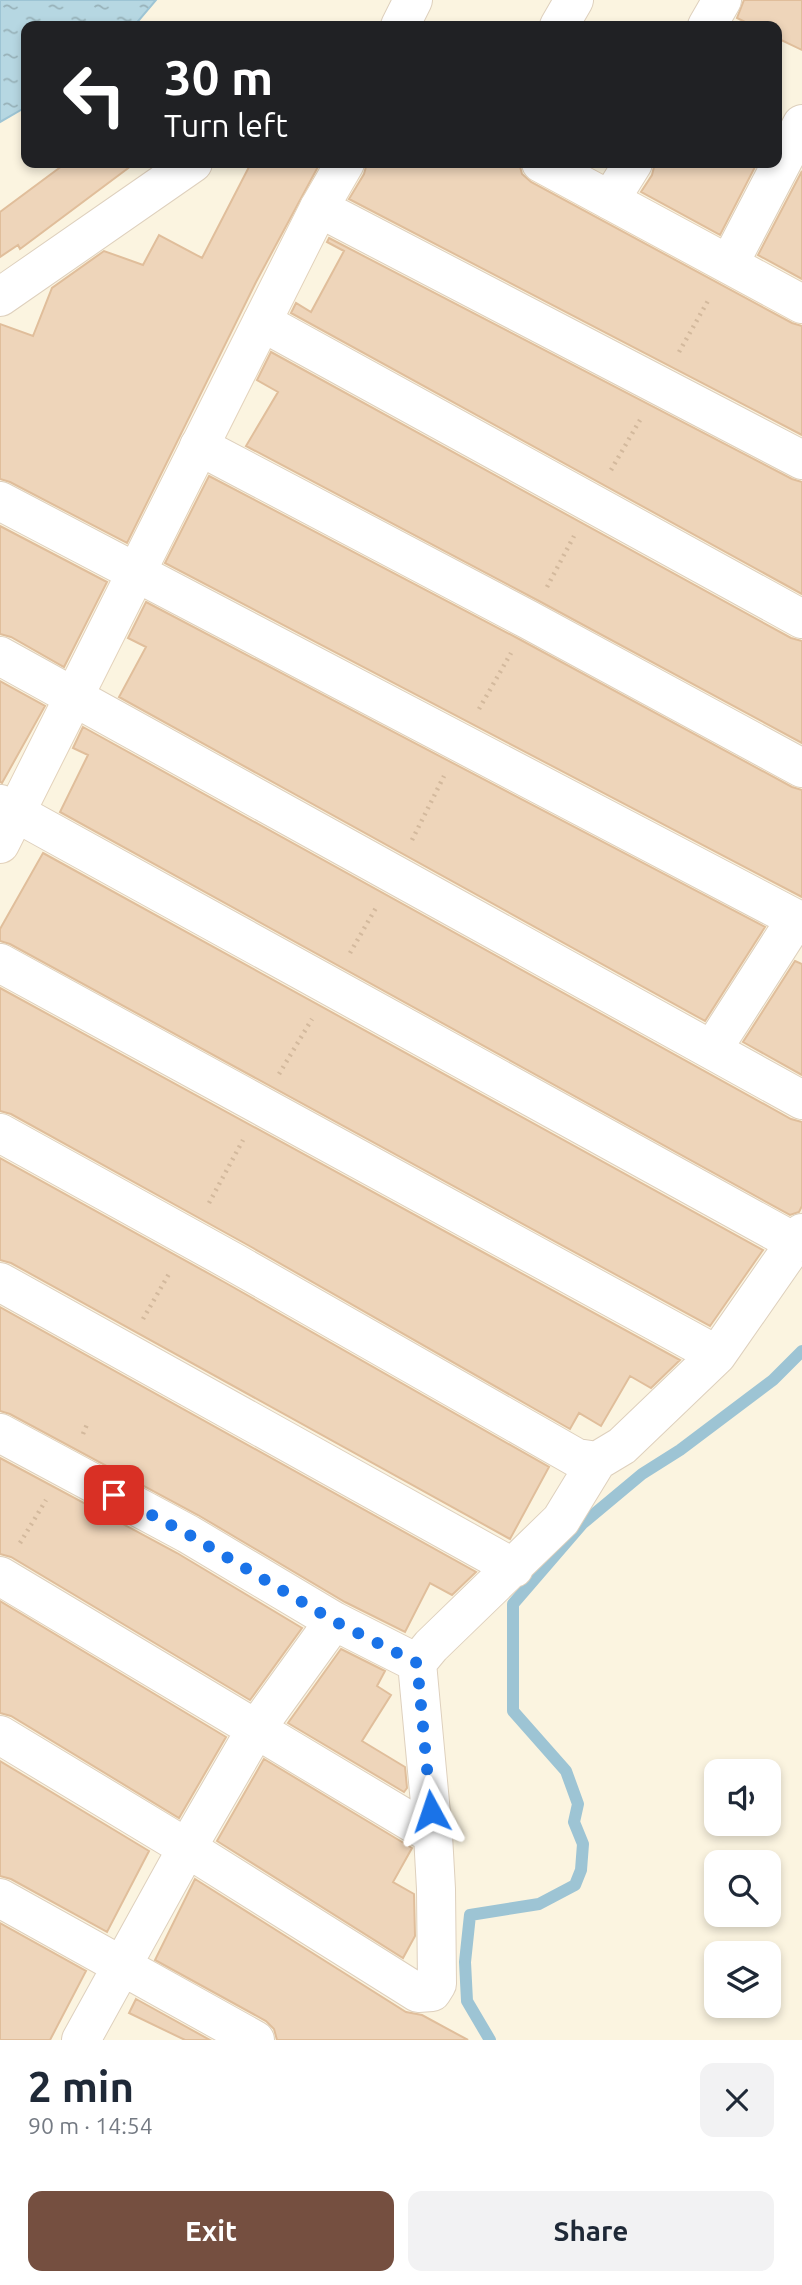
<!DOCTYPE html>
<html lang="en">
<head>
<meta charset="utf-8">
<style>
  body { margin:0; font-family:Ubuntu,sans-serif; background:#f2f2f3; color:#1f2937; height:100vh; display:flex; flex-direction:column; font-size:26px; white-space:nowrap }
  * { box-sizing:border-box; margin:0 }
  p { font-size:23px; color:#747a83 }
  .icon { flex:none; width:38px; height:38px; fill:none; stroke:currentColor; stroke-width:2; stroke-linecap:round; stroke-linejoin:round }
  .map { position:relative; height:2040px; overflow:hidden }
  .side { display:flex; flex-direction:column; background:#fff; flex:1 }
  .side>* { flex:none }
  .hud { position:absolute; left:21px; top:21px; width:761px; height:147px; border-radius:14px; box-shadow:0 4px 10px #0003; background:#202124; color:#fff; overflow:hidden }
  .buttons { position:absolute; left:704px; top:1759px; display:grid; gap:14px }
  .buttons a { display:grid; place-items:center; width:77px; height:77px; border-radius:14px; background:#fff; box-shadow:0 4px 10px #0003; font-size:35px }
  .pin { position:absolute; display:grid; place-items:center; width:60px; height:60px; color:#fff; margin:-30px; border-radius:14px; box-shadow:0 4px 10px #0006 }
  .me { position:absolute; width:77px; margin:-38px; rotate:355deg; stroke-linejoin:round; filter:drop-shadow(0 0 5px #0008) }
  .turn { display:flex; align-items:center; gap:24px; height:147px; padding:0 28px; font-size:32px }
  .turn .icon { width:91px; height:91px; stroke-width:2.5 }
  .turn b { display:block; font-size:49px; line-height:60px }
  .round { display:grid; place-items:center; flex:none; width:74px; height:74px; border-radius:14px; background:#f2f2f3 }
  .summary { display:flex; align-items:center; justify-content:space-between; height:119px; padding:0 28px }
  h1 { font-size:42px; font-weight:600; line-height:52px }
  .primary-button { display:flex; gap:14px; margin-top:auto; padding:14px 28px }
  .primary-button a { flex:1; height:80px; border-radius:14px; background:#754f40; color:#fff; font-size:28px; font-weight:600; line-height:80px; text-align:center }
  .primary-button a+a { background:#f2f2f3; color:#1f2937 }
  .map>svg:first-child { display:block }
</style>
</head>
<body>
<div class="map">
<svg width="802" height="2040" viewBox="0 0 802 2040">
  <defs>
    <pattern id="water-ripples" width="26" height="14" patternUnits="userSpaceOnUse" patternTransform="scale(1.75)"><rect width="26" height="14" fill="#b6d7e2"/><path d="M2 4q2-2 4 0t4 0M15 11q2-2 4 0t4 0" fill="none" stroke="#98b2b9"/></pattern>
  </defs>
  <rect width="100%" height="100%" fill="#fbf4e0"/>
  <!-- water -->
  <path fill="url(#water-ripples)" stroke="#9dc4d4" stroke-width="2" d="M0,0h156l-22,26h-108v81l-26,15z"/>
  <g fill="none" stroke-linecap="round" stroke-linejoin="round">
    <!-- stream -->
    <path stroke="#9dc4d4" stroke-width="12" d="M490,2040l-23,-39 -2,-39 5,-47 69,-11 36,-19 6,-15 2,-26 -9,-22 4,-18 -12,-33 -53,-60v-107l69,-80 60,-50 38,-24 93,-70 29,-29"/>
  </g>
  <!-- building -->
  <path fill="#eed5ba" stroke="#e0be9b" stroke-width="2" d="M744,0h58v50l-25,-12v-12h-24l-16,-8z
    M66,163h69l-115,86 -2,-4 -18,12v-45z
    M251,163h69l-64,119 -129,261 -117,-61 -10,-3v-155l33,12 19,-48 52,-37 39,14 16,-30 43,23z
    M367,163h152l3,11 9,8 261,141 10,3v109l-453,-236 15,-25z
    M655,163h102l-37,72 -79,-43 11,-17z
    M802,171v108l-44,-24z
    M329,238l463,241 10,3v112l-511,-281 5,-10 15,9 33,-61 -17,-9z
    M271,352l520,286 11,3v102l-263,-142 -293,-155 32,-54 -21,-12z
    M209,476l310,163 273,148 10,3v107l-637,-334z
    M0,526l107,56 -43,85 -53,-30 -11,-3z
    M146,602l619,325 -60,94 -586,-324 27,-50 -18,-9z
    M0,681l45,25 -43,77 -2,-1z
    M83,727l708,392 11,3v84l-3,6 -9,3 -730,-403 28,-57 -15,-7z
    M43,853l720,397 -53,76 -700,-382 -10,-3v-12z
    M795,961l7,3v111l-59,-33z
    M0,988l680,372 -29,28 -21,-12 -29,50 -22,-13 -9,16 -324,-185 -235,-130 -11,-3z
    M0,1158l224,124 325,185 -39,72 -499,-276 -11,-3z
    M0,1307l476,265 -24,23 -22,-12 -25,49 -60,-30 -147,-87 -188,-101 -10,-3z
    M0,1458l177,95 125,75 -52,72 -239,-143 -11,-3z
    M0,1601l226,136 -47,81 -168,-102 -11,-3z
    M341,1649l44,22 -8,15 14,9 -29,46 43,26 2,21 -3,4 -116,-69z
    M264,1759l148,89 -19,34 21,12 1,42 -12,22 -186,-117z
    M0,1761l149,90 -42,81 -96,-53 -11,-3z
    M195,1879l211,133 16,3 46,25h-191l-3,-11 -8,-8 -111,-61z
    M0,1923l86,48 -36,69h-50z
    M136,1999l74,41h-25l-56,-27z"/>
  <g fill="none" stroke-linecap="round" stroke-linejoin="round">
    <!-- street casing -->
    <g stroke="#ded0bd" stroke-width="40">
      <path id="street" d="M400,26l13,-26
        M559,26l15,-26
        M707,26l15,-26
        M610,200l23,-37
        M319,208l483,252
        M729,264l73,-140
        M0,297l193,-134
        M262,322l540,297
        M199,446l330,174 273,148
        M0,501l802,421
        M0,656l802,444
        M0,804l796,439
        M0,963l717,392
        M712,1050l84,-131
        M0,1133l235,130 342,195 20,3 25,-15 95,-91 85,-122
        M0,1282l514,286
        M0,1433l188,101 146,87 -78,108 -69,119 -106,192
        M0,1576l433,259
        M334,1621l83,42
        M0,1735l187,113 231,145 14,-1 5,-8 -1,-95 -3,-54 -16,-172 14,-17 130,-126 36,-59
        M0,1898l255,142"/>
    </g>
    <!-- secondary casing -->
    <g stroke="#e3d2bb" stroke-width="40">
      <path id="secondary" d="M541,163l261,141
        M0,844l319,-636 26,-45"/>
    </g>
    <!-- path -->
    <path stroke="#d3b99d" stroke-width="4.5" stroke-dasharray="2 5" stroke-linecap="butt" d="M679,352l30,-53
      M611,470l29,-50
      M547,587l27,-51
      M479,709l32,-56
      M412,840l32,-64
      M350,953l27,-47
      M279,1074l33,-55
      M209,1203l34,-63
      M143,1319l27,-47
      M83,1434l5,-12
      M20,1543l26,-43"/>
    <!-- street -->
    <use href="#street" stroke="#fff" stroke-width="38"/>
    <!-- secondary -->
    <use href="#secondary" stroke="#fff" stroke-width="38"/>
  </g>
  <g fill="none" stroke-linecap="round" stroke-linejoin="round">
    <!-- route -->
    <path stroke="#1a73e8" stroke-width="12" stroke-dasharray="0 21.6" d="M114,1495l74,39 146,87 83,42 14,148"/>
  </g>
</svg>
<div class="buttons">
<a><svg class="icon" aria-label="sound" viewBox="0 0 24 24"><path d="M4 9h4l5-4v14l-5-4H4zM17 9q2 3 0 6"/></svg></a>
<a><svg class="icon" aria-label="search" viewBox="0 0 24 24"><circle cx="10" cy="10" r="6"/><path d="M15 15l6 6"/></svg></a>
<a><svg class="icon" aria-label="layers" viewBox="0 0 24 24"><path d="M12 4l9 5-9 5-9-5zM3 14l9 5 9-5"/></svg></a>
</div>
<div class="pin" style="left:114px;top:1495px;background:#d93025"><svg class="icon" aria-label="arrive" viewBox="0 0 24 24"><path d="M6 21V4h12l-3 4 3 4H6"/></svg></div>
<svg class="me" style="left:431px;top:1811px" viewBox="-20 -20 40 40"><path d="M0-17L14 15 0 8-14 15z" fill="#1a73e8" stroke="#fff" stroke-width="4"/></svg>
<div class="hud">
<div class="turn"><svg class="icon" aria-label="left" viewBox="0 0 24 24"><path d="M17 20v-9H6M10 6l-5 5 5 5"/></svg><div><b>30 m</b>Turn left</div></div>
</div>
</div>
<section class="side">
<div class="summary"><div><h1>2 min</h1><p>90 m · 14:54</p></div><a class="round"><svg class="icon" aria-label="close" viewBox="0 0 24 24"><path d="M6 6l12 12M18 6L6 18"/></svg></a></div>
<div class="primary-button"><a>Exit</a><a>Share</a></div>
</section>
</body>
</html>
